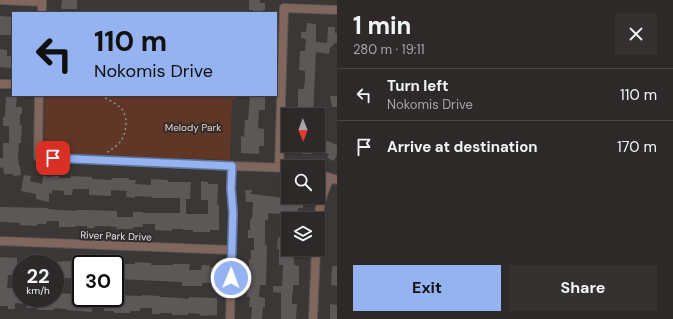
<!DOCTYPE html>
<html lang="en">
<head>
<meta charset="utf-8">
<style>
  body { margin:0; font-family:"DM Sans",sans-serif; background:#343130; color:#f1f3f6; height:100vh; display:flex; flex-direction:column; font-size:15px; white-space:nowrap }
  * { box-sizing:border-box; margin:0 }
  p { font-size:13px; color:#a6a6a8 }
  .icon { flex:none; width:22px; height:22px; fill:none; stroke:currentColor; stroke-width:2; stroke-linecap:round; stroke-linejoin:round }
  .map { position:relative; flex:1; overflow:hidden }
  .drawer { display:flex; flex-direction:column; background:#2c2928; width:336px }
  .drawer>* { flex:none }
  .hud { position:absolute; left:12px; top:12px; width:265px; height:84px; border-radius:0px; box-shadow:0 1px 3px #0004,0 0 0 1px #484545; background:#95b2f1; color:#111; overflow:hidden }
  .needle { width:26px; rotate:179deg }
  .controls { position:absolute; left:281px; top:108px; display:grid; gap:8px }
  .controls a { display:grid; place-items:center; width:44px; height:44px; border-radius:0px; background:#2c2928; box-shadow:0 1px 3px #0004,0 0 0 1px #484545; font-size:20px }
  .speed { position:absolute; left:12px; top:255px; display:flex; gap:8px; font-size:20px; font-weight:700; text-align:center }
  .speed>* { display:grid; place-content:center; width:52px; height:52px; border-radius:50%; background:#2c2928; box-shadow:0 1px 3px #0004,0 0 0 1px #484545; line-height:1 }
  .speed small { font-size:10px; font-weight:400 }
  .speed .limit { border:2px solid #111; border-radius:6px; background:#fff; color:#111 }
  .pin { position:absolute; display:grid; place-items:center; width:34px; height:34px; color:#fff; margin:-17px; border-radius:8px; box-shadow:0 2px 6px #0006 }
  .me { position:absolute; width:44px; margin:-22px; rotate:1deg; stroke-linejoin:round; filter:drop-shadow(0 0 3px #0008) }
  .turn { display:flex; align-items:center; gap:14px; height:84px; padding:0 16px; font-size:18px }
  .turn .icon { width:52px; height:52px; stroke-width:2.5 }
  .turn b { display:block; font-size:28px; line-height:34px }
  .round { display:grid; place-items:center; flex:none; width:42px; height:42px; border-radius:0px; background:#343130 }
  .head { display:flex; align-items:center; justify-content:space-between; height:68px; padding:0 16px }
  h1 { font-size:24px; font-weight:700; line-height:30px }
  .button { display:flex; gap:8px; margin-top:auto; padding:8px 16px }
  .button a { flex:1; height:46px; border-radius:0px; background:#95b2f1; color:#111; font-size:16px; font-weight:700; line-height:46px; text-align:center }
  .button a+a { background:#343130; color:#f1f3f6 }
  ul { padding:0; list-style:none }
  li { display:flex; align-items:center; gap:12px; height:52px; padding:0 16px; border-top:1px solid #484545 }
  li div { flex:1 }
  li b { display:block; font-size:15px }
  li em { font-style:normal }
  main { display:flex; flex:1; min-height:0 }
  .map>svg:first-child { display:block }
</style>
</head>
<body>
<main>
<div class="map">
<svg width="337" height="319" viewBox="0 0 337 319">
  <rect width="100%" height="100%" fill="#3a3736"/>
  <!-- green -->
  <path fill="#603627" d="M45,95h192v5h-5l-2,60 -180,-7 -4,-3 -2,-5z"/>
  <!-- building -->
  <path fill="#5b5857" d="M62,0h15v9h-16z
    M249,0h11v3h5v7h-2v3h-11l1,-3h-4z
    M0,16l13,1v18h-13z
    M307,23l9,1v18l11,1 1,-16h7v6h2v10h-2l-5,5 -1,6 -13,-2 -3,63h-10v-6h-5v-20h6l1,-10v-8l-6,-1 1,-19h5l1,-12 -5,-1v-6h5z
    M0,49l7,1v6h6v12l-13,-1z
    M250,95h15v15h-6l-1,18 6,1v17h-5v8l-18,-1v-17l3,1 1,-17h3z
    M330,96h7v11h-5z
    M6,97h11l-1,10h6v7h-2v11h2l-1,18h-2l-1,14 1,9h1l1,9 -8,1v-2h-9l-1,-7 -3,1v-10h3v-15h6v-17h-6v-9h2z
    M325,140l12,5v9l-3,7 -7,-3 2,-4 -9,-3z
    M302,145h10v9h-10z
    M24,175l7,1 -1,5 12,3 1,-8 9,1v-1h7v2h12v-2l21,1v2l19,1 1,-2h17v2h7l-1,4 16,1v-6l17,1v2h23l-1,17h-4v15h22v-14h-7v-19l7,1v2h10l-1,21h2v25h-9v2h-17v-2h-10v-1h-11v2l-17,-1v-6h-12v3h-10v2h-17l1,-2 -10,-1h-12l-1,2h-7v-2h-12v1h-16v-6h-12l-1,3h-9v2l-17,-1v-2l-20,-1v-15l48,1v1l28,2v-1h11l30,1v6h16v-5h10v1h37v-15h-28v-1l-17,-1v2l-9,-1 1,-6 -16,-1v6l-22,-1v-6h-16l-1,6h-8v-4l-12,-1v4l-3,-1v9l-13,-3v-5l-15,-3z
    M245,190h7l-1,4 34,4v2h18v8h-5v8h-2v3h-8v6h-8l1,-11 -13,-1v7h-3v25h2l-1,40h-6l-1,12 6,1v9h-2l-1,12h-11l1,-12h-3l1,-10h-3l1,-18h1l1,-12h-1v-8l2,1v-10h3v-12h-6v-8h2v-11h2l1,-17h-7z
    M278,237h10v12h5l1,16 5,1v19h-6v8h-1v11h5l-1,15h-15v-26l-8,-1v-6h9l1,-21h-4v-16h-2z
    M0,257l17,1v6h4v11h-13l-1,13h7v4h7v6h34v-5l21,1v4h39v-3l27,1v-1l18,1v1l21,1 7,1 1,-2 28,1v17l-17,1v-2l-12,-1v2h-16v-2h-12l-1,1h-7v-6h-12v3h-10v2h-16v-2h-10v-5h-12v6l-26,-2v-1l-12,-1v2h-17v-2h-10v-4l-12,-1v6h-7v-3h-8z
    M67,261l14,1v15h-5l1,1h-12v3h-10v-19z
    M115,262h8v2h12v-2l16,1v2h22v-1h17l-1,6h12l1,-5h7v2h10l-1,16h-16v3h-20v-4l-67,-3z
    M332,266h5v20l-6,-1z
    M330,304l7,1v14h-7z"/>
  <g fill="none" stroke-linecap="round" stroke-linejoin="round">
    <!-- street casing -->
    <g stroke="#565352" stroke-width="10">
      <path id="street" d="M0,0l42,2
        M42,13v-13
        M0,84h13
        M39,95l-1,62 194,9 56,2
        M279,167l5,-159 53,2
        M318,174l19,6
        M318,219c2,-15 5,-28 12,-41
        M0,241l232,9
        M230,319l3,-106 -2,-25 1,-22
        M313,319l3,-70"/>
    </g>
    <!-- path -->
    <path stroke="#8f8d8c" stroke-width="1.5" stroke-dasharray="2 3" stroke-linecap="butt" d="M101,95c7,5 15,8 21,14 3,4 4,10 4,15 -1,16 -7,21 -20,29"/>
    <!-- street -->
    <use href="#street" stroke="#81665d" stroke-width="8"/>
  </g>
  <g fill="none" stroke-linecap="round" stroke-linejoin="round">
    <!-- route casing -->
    <g stroke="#61749d" stroke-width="10">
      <path id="route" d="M53,158l179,8 -1,22 2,25 -2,65"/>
    </g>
    <!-- route -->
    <use href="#route" stroke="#95b2f1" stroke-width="7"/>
  </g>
  <g text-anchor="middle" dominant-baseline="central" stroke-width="4" stroke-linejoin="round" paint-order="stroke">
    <!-- park labels -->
    <g font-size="10" fill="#f3cec1" stroke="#302d2c">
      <text x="193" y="127">Melody Park</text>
    </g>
    <!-- street labels -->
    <g font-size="10" fill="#e7e6e5" stroke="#302d2c">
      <text transform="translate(116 236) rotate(2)">River Park Drive</text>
    </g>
  </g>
</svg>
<div class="controls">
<a><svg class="needle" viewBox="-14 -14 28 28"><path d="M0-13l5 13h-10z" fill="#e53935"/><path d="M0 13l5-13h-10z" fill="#a6a6a8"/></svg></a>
<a><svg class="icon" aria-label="search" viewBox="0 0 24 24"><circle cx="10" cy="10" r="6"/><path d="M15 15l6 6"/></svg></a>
<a><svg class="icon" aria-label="layers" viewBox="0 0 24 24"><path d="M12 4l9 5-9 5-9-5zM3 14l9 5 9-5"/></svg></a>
</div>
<div class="speed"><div>22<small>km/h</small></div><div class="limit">30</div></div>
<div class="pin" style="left:53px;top:158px;background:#d93025"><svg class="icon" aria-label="arrive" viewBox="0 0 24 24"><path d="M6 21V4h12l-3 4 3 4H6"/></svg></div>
<svg class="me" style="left:231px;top:278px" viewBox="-20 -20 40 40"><circle r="17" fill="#95b2f1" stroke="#fff" stroke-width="3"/><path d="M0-11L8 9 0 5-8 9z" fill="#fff"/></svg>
<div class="hud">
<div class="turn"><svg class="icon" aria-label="left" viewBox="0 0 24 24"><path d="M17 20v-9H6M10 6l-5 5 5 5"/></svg><div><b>110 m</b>Nokomis Drive</div></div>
</div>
</div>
<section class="drawer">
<div class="head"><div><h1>1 min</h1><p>280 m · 19:11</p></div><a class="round"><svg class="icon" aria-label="close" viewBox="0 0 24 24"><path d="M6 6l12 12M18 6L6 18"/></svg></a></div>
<ul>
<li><svg class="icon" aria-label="left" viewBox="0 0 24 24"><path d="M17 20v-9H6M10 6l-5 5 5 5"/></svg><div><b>Turn left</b><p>Nokomis Drive</p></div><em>110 m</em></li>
<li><svg class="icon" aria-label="arrive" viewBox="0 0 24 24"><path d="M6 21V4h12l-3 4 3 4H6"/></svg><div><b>Arrive at destination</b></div><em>170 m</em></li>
</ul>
<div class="button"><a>Exit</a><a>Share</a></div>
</section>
</main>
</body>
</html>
